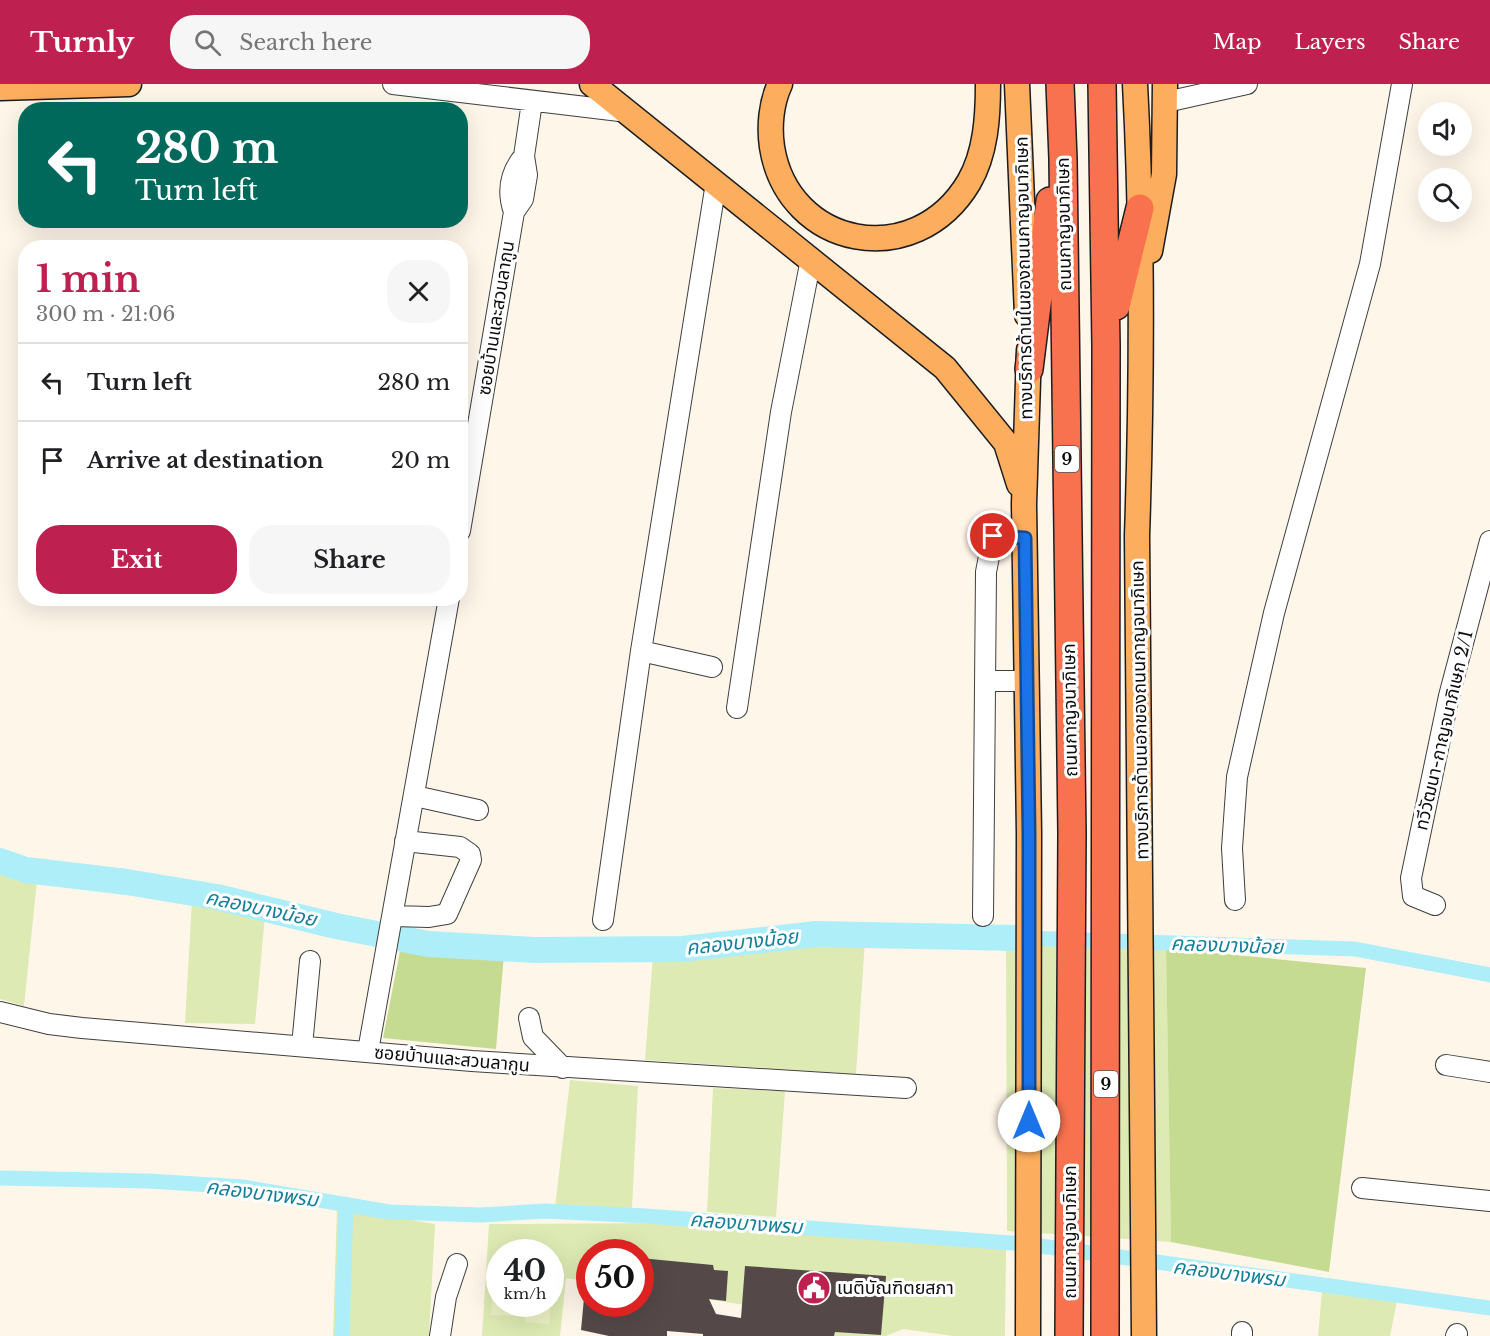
<!DOCTYPE html>
<html lang="en">
<head>
<meta charset="utf-8">
<style>
  body { margin:0; font-family:"Libre Baskerville","Noto Sans Thai",serif; background:#f6f6f6; color:#202124; height:100vh; display:flex; flex-direction:column; font-size:22px; white-space:nowrap }
  * { box-sizing:border-box; margin:0 }
  p { font-size:20px; color:#757577 }
  .icon { flex:none; width:33px; height:33px; fill:none; stroke:currentColor; stroke-width:2; stroke-linecap:round; stroke-linejoin:round }
  .map { position:relative; flex:1; overflow:hidden }
  .panel { position:absolute; left:18px; top:156px; width:450px; height:366px; display:flex; flex-direction:column; background:#fff; border-radius:24px; box-shadow:0 6px 24px #0002 }
  .panel>* { flex:none }
  .guide { position:absolute; left:18px; top:18px; width:450px; height:126px; border-radius:24px; box-shadow:0 6px 24px #0002; background:#00695c; color:#fff; overflow:hidden }
  .controls { position:absolute; left:1418px; top:18px; display:grid; gap:12px }
  .controls a { display:grid; place-items:center; width:54px; height:54px; border-radius:50%; background:#fff; box-shadow:0 6px 24px #0002; font-size:30px }
  .speed { position:absolute; left:486px; top:1155px; display:flex; gap:12px; font-size:30px; font-weight:700; text-align:center }
  .speed>* { display:grid; place-content:center; width:78px; height:78px; border-radius:50%; background:#fff; box-shadow:0 6px 24px #0002; line-height:1 }
  .speed small { font-size:15px; font-weight:400 }
  .speed .limit { border:9px solid #d22; background:#fff; color:#111 }
  .pin { position:absolute; display:grid; place-items:center; width:51px; height:51px; color:#fff; margin:-26px; border:3px solid #fff; border-radius:50%; box-shadow:0 2px 6px #0007 }
  .me { position:absolute; width:66px; margin:-33px; rotate:0deg; stroke-linejoin:round; filter:drop-shadow(0 0 4px #0008) }
  .turn { display:flex; align-items:center; gap:21px; height:126px; padding:0 18px; font-size:27px }
  .turn .icon { width:78px; height:78px; stroke-width:2.5 }
  .turn b { display:block; font-size:42px; line-height:51px }
  .round { display:grid; place-items:center; flex:none; width:63px; height:63px; border-radius:24px; background:#f6f6f6 }
  .overview { display:flex; align-items:center; justify-content:space-between; height:102px; padding:0 18px }
  h1 { font-size:36px; font-weight:700; line-height:45px; color:#be2150 }
  .button { display:flex; gap:12px; margin-top:auto; padding:12px 18px }
  .button a { flex:1; height:69px; border-radius:24px; background:#be2150; color:#fff; font-size:24px; font-weight:700; line-height:69px; text-align:center }
  .button a+a { background:#f6f6f6; color:#202124 }
  ul { padding:0; list-style:none }
  li { display:flex; align-items:center; gap:18px; height:78px; padding:0 18px; border-top:2px solid #e0e0e0 }
  li div { flex:1 }
  li b { display:block; font-size:22px }
  li em { font-style:normal }
  header { display:flex; align-items:center; gap:36px; box-sizing:border-box; height:84px; padding:0 30px; background:#be2150; color:#fff }
  header strong { font-size:28px }
  nav { display:flex; gap:33px; margin-inline-start:auto; font-size:21px }
  .search { width:420px; height:54px; background:#f6f6f6; display:flex; align-items:center; gap:15px; box-sizing:border-box; padding:0 21px; border-radius:24px; color:#757577; font-size:22px }
  .map>svg:first-child { display:block }
</style>
</head>
<body>
<header>
<strong>Turnly</strong>
<div class="search"><svg class="icon" aria-label="search" viewBox="0 0 24 24"><circle cx="10" cy="10" r="6"/><path d="M15 15l6 6"/></svg>Search here</div>
<nav><a>Map</a><a>Layers</a><a>Share</a></nav>
</header>
<div class="map">
<svg width="1490" height="1252" viewBox="0 0 1490 1252">
  <rect width="100%" height="100%" fill="#fff6ea"/>
  <!-- green -->
  <path fill="#ddeab3" fill-rule="evenodd" d="M0,790l37,7 -13,125 -24,-7z
    M192,816l22,3 51,13 -10,108 -70,-1z
    M818,855l47,1 -9,134 -211,-14 8,-105z
    M1006,859l160,5 5,294 -164,-11z
    M570,996l68,6 -6,122 -77,-1z
    M713,1004l72,3 -9,126 -69,-5z
    M337,1124l98,16 -6,112h-96z
    M665,1139l341,26 -1,87h-52l-50,-7 -17,7h-64l1,-19 -182,-28 -1,-37h-50l-1,30 -23,-4 -6,58h-78l7,-112zM500,1168h50v52h-50z
    M1322,1207l75,10 -7,35h-72z"/>
  <!-- forest -->
  <path fill="#c5db92" d="M1166,864l200,20 -37,304 -158,-30z
    M400,867l65,4 39,-1 -8,95 -113,-11z"/>
  <!-- pitch -->
  <path fill="#edf1c5" d="M495,1182l4,1 1,37h16l-1,12 -24,-1z
    M551,1191l2,1 -4,48 -24,-2 2,-18h23z"/>
  <g fill="none" stroke-linecap="round" stroke-linejoin="round">
    <!-- canal -->
    <path stroke="#aeeef8" stroke-width="15" d="M1022,854l333,11 135,26
      M0,1094l149,3 94,6 146,25 91,3 65,-4 101,5 380,28 464,64
      M342,1252l4,-132"/>
    <!-- river -->
    <path stroke="#aeeef8" stroke-width="26" d="M0,777l26,9 101,12 90,15 119,29 92,18 106,6 148,-1 134,-15 206,4"/>
  </g>
  <!-- building -->
  <path fill="#544948" d="M588,1172l2,48h50v-46l73,7 1,5 14,1 -2,30 -17,-2 7,15 25,4 4,-52 141,10 -5,59 -46,-3 -1,4h-131v-2l-36,-3v5h-58l-28,-6z"/>
  <g fill="none" stroke-linecap="round" stroke-linejoin="round">
    <!-- minor casing -->
    <g stroke="#3f3f3f" stroke-width="22">
      <path id="minor" d="M393,0l235,28
        M1166,18l81,-18
        M514,128c-7,-20 -4,-39 10,-56
        M460,447l54,-319 9,-13 4,-24 -3,-19 8,-54
        M641,567l71,16
        M985,597h41
        M737,624l44,-296 30,-153
        M415,712l63,14
        M1235,816l-3,-52 5,-71 37,-164 96,-349 32,-180
        M1435,821l-22,-9 -2,-18 38,-182 41,-155
        M393,832l36,1 18,-3 24,-54 -1,-6 -10,-7 -55,-6
        M983,832l3,-344 7,-36 32,2
        M603,836l38,-269 75,-468
        M0,928l49,12 33,4 390,33 434,27
        M529,934l4,19 30,31
        M302,962l8,-85
        M368,967l81,-453
        M1446,981l44,7
        M1362,1104l128,13
        M440,1252l6,-39 11,-33
        M1242,1252v-4
        M1456,1252l1,-2"/>
    </g>
    <!-- major casing -->
    <g stroke="#1d1d1d" stroke-width="27">
      <path id="major" d="M592,0l353,284 61,75 13,41
        M780,0c-9,19 -11,43 -8,63 16,101 143,126 197,35 17,-29 19,-66 19,-98
        M1017,0l10,231
        M1135,0c8,150 7,302 2,452l7,800
        M0,4l129,-4
        M1150,167l14,-77 1,-90
        M1028,1252l1,-502 -5,-330 5,-154"/>
    </g>
    <!-- highway casing -->
    <g stroke="#1d1d1d" stroke-width="30">
      <path id="highway" d="M1060,0l3,75 9,674 -3,503
        M1102,0l4,262 -1,990
        M1116,222l24,-98
        M1029,285l21,-168"/>
    </g>
    <!-- minor -->
    <use href="#minor" stroke="#fff" stroke-width="20"/>
    <!-- major -->
    <use href="#major" stroke="#fcad5d" stroke-width="24"/>
    <!-- highway -->
    <use href="#highway" stroke="#f8724f" stroke-width="27"/>
  </g>
  <g fill="none" stroke-linecap="round" stroke-linejoin="round">
    <!-- route casing -->
    <g stroke="#114b97" stroke-width="15">
      <path id="route" d="M993,452l32,2 4,296v287"/>
    </g>
    <!-- route -->
    <use href="#route" stroke="#1a73e8" stroke-width="10"/>
  </g>
  <!-- icons -->
  <defs>
    <g id="civic-disc" transform="scale(1.725)"><circle r="9.5" fill="#be2150" stroke="#fff"/><path d="M-.6-6.5H3V-4.5H.6V-3L4-1V1h2V6H-6V1h2V-1L-.6-3ZM-1.2 2.5V6h2.4V2.5Z" fill="#fff"/></g>
  </defs>
  <g fill-rule="evenodd">
    <use href="#civic-disc" x="814" y="1204"/>
  </g>
  <g text-anchor="middle" dominant-baseline="central" stroke-width="6" stroke-linejoin="round" paint-order="stroke">
    <!-- shield labels -->
    <g fill="#fff" stroke="#555" stroke-width="1.5">
      <rect x="1055" y="362" width="24" height="26" rx="4.5"/>
      <rect x="1094" y="987" width="24" height="26" rx="4.5"/>
    </g>
    <g font-size="16" font-weight="bold" fill="#0c0c0c">
      <text x="1067" y="375">9</text>
      <text x="1106" y="1000">9</text>
    </g>
    <!-- street labels -->
    <g font-size="18" fill="#0c0c0c" stroke="#fff">
      <text transform="translate(1064 140) rotate(-91)">ถนนกาญจนาภิเษก</text>
      <text transform="translate(1024 194) rotate(-91)">ทางบริการด้านในของถนนกาญจนาภิเษก</text>
      <text transform="translate(496 234) rotate(-81)">ซอยบ้านและสวนลากูน</text>
      <text transform="translate(1070 626) rotate(-91)">ถนนกาญจนาภิเษก</text>
      <text transform="translate(1140 626) rotate(-91)">ทางบริการด้านนอกของถนนกาญจนาภิเษก</text>
      <text transform="translate(1444 646) rotate(-77)">ทวีวัฒนา-กาญจนาภิเษก 2/1</text>
      <text transform="translate(452 975) rotate(5)">ซอยบ้านและสวนลากูน</text>
      <text transform="translate(1070 1148) rotate(-90)">ถนนกาญจนาภิเษก</text>
    </g>
    <!-- poi labels -->
    <g font-size="18" fill="#0c0c0c" stroke="#fff" text-anchor="start">
      <text x="837" y="1204">เนติบัณฑิตยสภา</text>
    </g>
    <!-- water labels -->
    <g font-size="20" font-style="italic" fill="#137f99" stroke="#fff">
      <text transform="translate(261 824) rotate(12)">คลองบางน้อย</text>
      <text transform="translate(742 858) rotate(-6)">คลองบางน้อย</text>
      <text transform="translate(1227 861) rotate(2)">คลองบางน้อย</text>
      <text transform="translate(262 1109) rotate(7)">คลองบางพรม</text>
      <text transform="translate(746 1139) rotate(4)">คลองบางพรม</text>
      <text transform="translate(1229 1189) rotate(7)">คลองบางพรม</text>
    </g>
  </g>
</svg>
<div class="controls">
<a><svg class="icon" aria-label="sound" viewBox="0 0 24 24"><path d="M4 9h4l5-4v14l-5-4H4zM17 9q2 3 0 6"/></svg></a>
<a><svg class="icon" aria-label="search" viewBox="0 0 24 24"><circle cx="10" cy="10" r="6"/><path d="M15 15l6 6"/></svg></a>
</div>
<div class="speed"><div>40<small>km/h</small></div><div class="limit">50</div></div>
<div class="pin" style="left:993px;top:452px;background:#d93025"><svg class="icon" aria-label="arrive" viewBox="0 0 24 24"><path d="M6 21V4h12l-3 4 3 4H6"/></svg></div>
<svg class="me" style="left:1029px;top:1037px" viewBox="-20 -20 40 40"><circle r="19" fill="#fff"/><path d="M0-13L10 11 0 6-10 11z" fill="#1a73e8"/></svg>
<div class="guide">
<div class="turn"><svg class="icon" aria-label="left" viewBox="0 0 24 24"><path d="M17 20v-9H6M10 6l-5 5 5 5"/></svg><div><b>280 m</b>Turn left</div></div>
</div>
<section class="panel">
<div class="overview"><div><h1>1 min</h1><p>300 m · 21:06</p></div><a class="round"><svg class="icon" aria-label="close" viewBox="0 0 24 24"><path d="M6 6l12 12M18 6L6 18"/></svg></a></div>
<ul>
<li><svg class="icon" aria-label="left" viewBox="0 0 24 24"><path d="M17 20v-9H6M10 6l-5 5 5 5"/></svg><div><b>Turn left</b></div><em>280 m</em></li>
<li><svg class="icon" aria-label="arrive" viewBox="0 0 24 24"><path d="M6 21V4h12l-3 4 3 4H6"/></svg><div><b>Arrive at destination</b></div><em>20 m</em></li>
</ul>
<div class="button"><a>Exit</a><a>Share</a></div>
</section>
</div>
</body>
</html>
